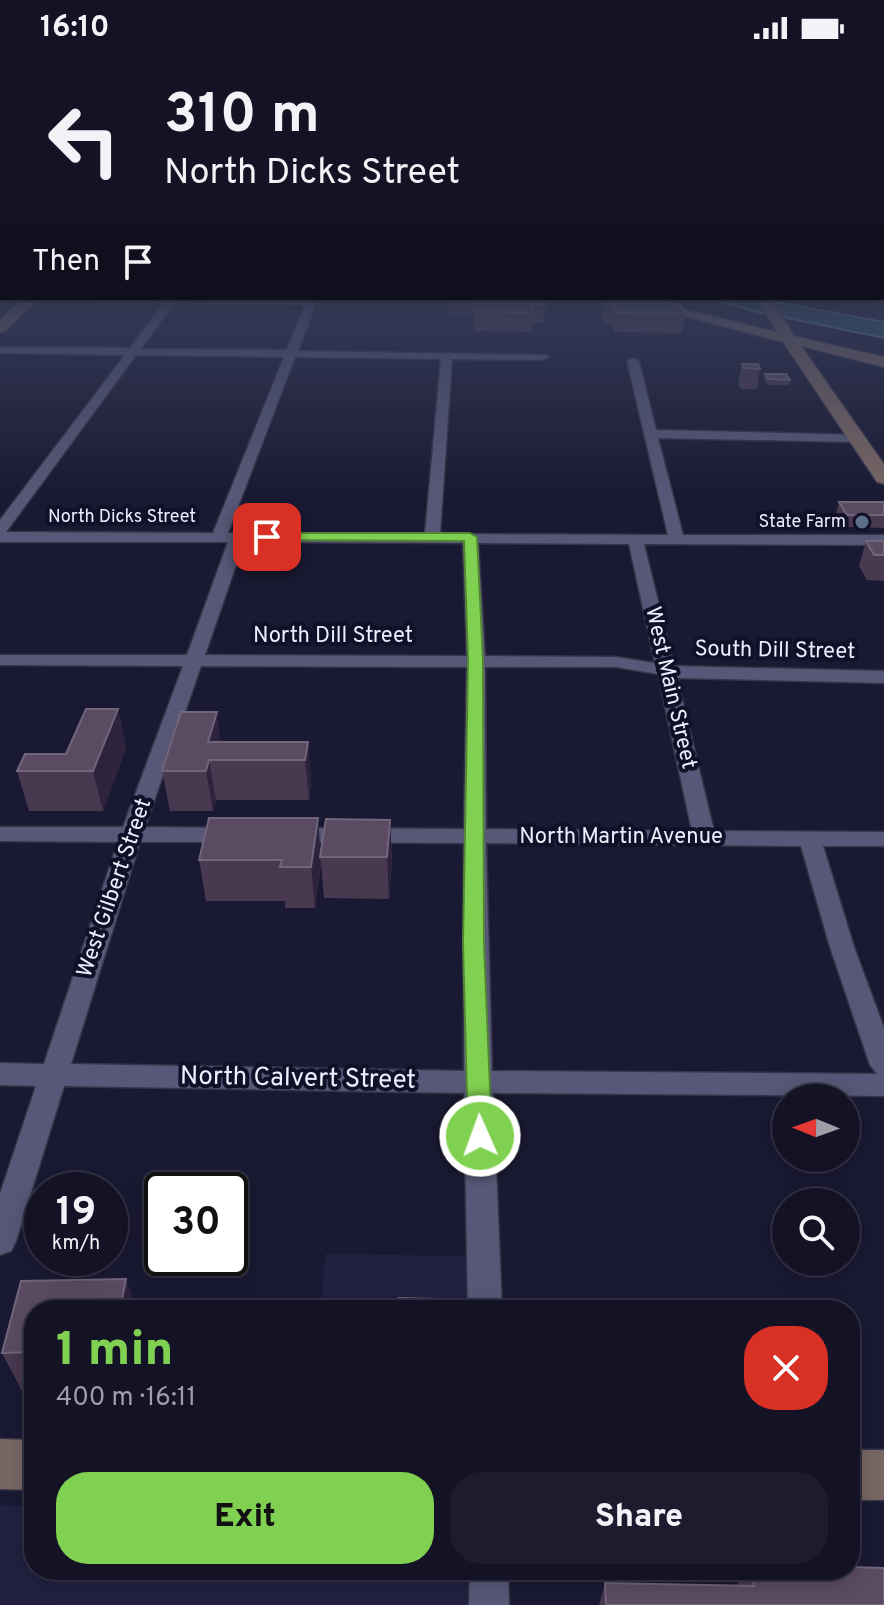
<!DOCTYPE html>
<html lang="en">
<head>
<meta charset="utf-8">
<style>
  body { margin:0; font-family:Overpass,sans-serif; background:#1d1c2e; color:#f1f3f6; height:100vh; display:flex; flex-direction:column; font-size:30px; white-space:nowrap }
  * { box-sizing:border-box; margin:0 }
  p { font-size:26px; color:#9d9ea7 }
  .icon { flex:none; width:44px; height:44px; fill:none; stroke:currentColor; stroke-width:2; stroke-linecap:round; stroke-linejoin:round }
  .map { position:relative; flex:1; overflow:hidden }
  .sheet { position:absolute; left:24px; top:1244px; width:836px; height:280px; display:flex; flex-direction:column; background:#141326; border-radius:32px; box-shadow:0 4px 20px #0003,0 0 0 2px #333243 }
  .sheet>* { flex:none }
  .top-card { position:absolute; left:0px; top:0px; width:884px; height:244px; box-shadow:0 4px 20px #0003,0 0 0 2px #333243; background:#141326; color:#f1f3f6; overflow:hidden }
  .needle { width:52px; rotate:271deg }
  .controls { position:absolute; left:772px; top:1028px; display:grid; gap:16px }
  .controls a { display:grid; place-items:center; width:88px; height:88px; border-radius:50%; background:#141326; box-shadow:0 4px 20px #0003,0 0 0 2px #333243; font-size:40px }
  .speed { position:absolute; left:24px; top:1116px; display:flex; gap:16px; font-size:40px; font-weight:700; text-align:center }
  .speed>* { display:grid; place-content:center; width:104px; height:104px; border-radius:50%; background:#141326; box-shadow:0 4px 20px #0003,0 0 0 2px #333243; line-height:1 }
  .speed small { font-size:20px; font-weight:400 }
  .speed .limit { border:4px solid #111; border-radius:12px; background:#fff; color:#111 }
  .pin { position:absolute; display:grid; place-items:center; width:68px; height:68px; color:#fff; margin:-34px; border-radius:16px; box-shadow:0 4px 12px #0006 }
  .me { position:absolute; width:88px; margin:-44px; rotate:358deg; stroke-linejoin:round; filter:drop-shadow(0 0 6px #0008) }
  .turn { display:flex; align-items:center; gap:28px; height:168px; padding:0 32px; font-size:36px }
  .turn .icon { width:104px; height:104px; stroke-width:2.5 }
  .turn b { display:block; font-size:56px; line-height:68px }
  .then { display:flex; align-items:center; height:76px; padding:0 32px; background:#0003; gap:16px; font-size:30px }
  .round { display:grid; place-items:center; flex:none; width:84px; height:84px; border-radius:32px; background:#1d1c2e }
  .head { display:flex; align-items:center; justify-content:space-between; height:136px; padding:0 32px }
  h1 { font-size:48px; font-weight:800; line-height:60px; color:#80d051 }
  .cta { display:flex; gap:16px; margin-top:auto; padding:16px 32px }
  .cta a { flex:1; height:92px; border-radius:32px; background:#80d051; color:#111; font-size:32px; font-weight:800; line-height:92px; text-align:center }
  .cta a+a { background:#1d1c2e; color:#f1f3f6 }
  .status { display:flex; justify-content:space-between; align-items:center; height:56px; padding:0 40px; background:#141326; direction:ltr }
  .status svg { height:22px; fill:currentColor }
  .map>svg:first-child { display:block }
</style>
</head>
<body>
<div class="status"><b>16:10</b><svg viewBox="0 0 49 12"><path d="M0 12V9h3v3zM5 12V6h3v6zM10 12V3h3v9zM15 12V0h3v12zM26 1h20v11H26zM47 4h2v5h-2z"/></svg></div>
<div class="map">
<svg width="884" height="1549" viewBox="0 0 884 1549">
  <rect width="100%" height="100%" fill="#1a1933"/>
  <!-- built -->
  <path fill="#212040" d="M325,1198l147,2v54h-151z
    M0,1449l34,1v64h438v35h-472z"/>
  <!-- water -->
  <path fill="#275a63" stroke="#628691" stroke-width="2" d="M707,242h48l129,24v16l-135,-28z"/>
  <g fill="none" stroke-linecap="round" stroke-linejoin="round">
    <!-- street casing -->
    <g stroke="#343347" stroke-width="3">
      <path id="street" d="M6,242h312l-20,53 248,4 2,2 -6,3 -90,-1 -12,175 228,1 -41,-174 6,-3 6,3 17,69 206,5 1,3 -6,4 -199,-4 25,97h201v10l-240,-1 30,122 210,5v12l-207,-5 37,153 170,1v14h-61l31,101 30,81v68l-391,-3 9,217h-34l-4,-217 -400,-7 -48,155 -5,10 -11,4v-61l36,-108 -36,-1v-22l44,1 74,-222 -118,-1v-14h123l60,-161 -183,-1v-10h187l41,-113h-228v-22l125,-165 -125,-2v-6l130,1 34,-45 -153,-2zM174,247l131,2 -18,45 -146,-1zM136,299l148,2 -71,176 -207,-1zM295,301l146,2 -16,175 -197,-1zM244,486l219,1 4,113 -262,-1zM478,487l151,1 26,119 -39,-6 -131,-1zM201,610l266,1 -3,162 -175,-1 -8,2 -3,5 3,5 8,2 175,1v228l-393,-7 69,-222h95l8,-2 3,-5 -3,-5 -8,-2 -90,-1zM485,611h131l42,7 34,157 -206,-2zM486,787l315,3 29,101 40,118 7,9 -385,-3z
        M394,242h14l-5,3z
        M470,1514h38l1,35h-40z"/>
    </g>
    <!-- secondary casing -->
    <g stroke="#343347" stroke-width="3">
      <path id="secondary" d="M24,242h15l-34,33 -5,1v-12z
        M614,242h24l139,34 -20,-34h14l23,38 90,21v10l-83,-21 83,118v20l-7,-2 -94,-140z
        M0,1383l34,1v50l-34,-1z
        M850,1394h34v50h-34z"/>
    </g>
    <!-- street -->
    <use href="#street" fill="#575877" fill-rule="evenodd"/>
    <!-- secondary -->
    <use href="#secondary" fill="#786663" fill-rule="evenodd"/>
  </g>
  <!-- wall -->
  <path fill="#483850" d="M448,242h97l-1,25h-12v9l-58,-1v-17h-26z
    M611,242h34l40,16 -3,19 -68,-1 -1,-8 -11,-1 2,-22h7z
    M742,308l18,5 -3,20h-16l-3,-5z
    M765,318l25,6 -1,5h-22l-3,-6z
    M839,446h45v26l-40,-1 -8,-13z
    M884,482v43l-17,-1 -8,-14 7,-25h17z
    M118,653l8,39 -23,63h-74l-12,-40 49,-17z
    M221,686h87l3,40 -2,18h-93l-3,11h-43l-8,-40z
    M390,764l2,41 -3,38 -65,-1 -3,-34 -6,44h-30v-7h-79l-7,-41 122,-8z
    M34,1254v81h-12l-20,-38z
    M736,1514h114l34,35h-285l6,-22 133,2z"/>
  <!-- shaded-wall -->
  <path fill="#2e233d" d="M118,653l8,39 -23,63 -10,-40z
    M217,656l5,39 -14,-9z
    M308,686l3,40 -2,18 -4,-40z
    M209,704l7,40 -3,11 -7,-40z
    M318,762l3,39h-1l1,7 -6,44 -4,-41z
    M390,764l2,41 -3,38 -2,-42z
    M126,1223l11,31h-17z"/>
  <!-- building -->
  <path fill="#5a4b62" stroke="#71657a" stroke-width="2" d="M475,242h70v7h-12v8l-59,-1z
    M613,242h32l36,7 4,9 -69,-1 -2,-8 -10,-1v-3h10z
    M742,308h16l2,5 -16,-1z
    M765,318h21l4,6 -22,-1z
    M839,446h45v13h-37z
    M866,485h18v14h-10z
    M86,653h32l-25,62h-76l8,-17h41z
    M181,656h36l-9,30h100l-3,18h-96l-3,11h-44z
    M209,762h109l-7,49h-31l2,-7h-83z
    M326,763l64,1 -3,37h-67z
    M126,1223l-6,31h-86v42l-32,1 19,-72z
    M399,1242l40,1v11h-40z
    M850,1511l34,1v37h-278l-1,-22 149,3 -3,-16h99z"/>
  <!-- sky -->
  <linearGradient id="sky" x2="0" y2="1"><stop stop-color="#0e0e1c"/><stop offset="0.51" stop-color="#383e5b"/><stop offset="1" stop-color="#383e5b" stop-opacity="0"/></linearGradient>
  <rect width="884" height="440" fill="url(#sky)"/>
  <!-- route -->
  <path fill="#80d051" stroke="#538735" stroke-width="2" d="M267,477h203l7,4 6,123 1,284 8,192 -4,7 -8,3 -9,-3 -3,-7 -5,-192 5,-284 -4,-119 -201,-1v-5z"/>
  <!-- markers -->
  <circle fill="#5c6f8a" stroke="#111029" stroke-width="3" cx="862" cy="466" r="8"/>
  <g text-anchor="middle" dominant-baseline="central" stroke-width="8" stroke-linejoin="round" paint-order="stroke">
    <!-- far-street labels -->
    <g font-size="18" fill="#edeefc" stroke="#111029">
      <text x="122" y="461">North Dicks Street</text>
    </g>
    <!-- far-poi labels -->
    <g font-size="18" fill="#edeefc" stroke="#111029" text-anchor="end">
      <text x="846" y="466">State Farm</text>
    </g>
    <!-- street labels -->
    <g font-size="22" fill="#edeefc" stroke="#111029">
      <text x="333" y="580">North Dill Street</text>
      <text transform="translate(775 595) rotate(1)">South Dill Street</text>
      <text transform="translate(670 632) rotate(77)">West Main Street</text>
      <text x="621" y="781">North Martin Avenue</text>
      <text transform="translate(115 832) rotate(-71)">West Gilbert Street</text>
    </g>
    <!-- near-street labels -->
    <g font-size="26" fill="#edeefc" stroke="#111029">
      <text transform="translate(298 1023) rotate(1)">North Calvert Street</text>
    </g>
  </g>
</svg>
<div class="controls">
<a><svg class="needle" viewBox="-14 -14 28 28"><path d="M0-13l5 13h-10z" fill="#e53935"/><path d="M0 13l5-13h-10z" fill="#9d9ea7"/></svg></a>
<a><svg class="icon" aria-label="search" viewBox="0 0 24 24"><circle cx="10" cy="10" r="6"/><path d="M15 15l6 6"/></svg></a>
</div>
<div class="speed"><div>19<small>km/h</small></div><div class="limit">30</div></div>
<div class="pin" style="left:267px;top:481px;background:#d93025"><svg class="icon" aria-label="arrive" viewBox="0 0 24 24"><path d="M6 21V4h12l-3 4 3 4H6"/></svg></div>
<svg class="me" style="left:480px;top:1080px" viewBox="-20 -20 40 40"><circle r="17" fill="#80d051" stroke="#fff" stroke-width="3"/><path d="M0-11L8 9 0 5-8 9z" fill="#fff"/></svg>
<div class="top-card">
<div class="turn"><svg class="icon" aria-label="left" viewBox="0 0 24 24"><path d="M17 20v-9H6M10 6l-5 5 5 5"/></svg><div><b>310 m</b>North Dicks Street</div></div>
<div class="then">Then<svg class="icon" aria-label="arrive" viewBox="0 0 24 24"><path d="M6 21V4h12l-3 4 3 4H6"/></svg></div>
</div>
<section class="sheet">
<div class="head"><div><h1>1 min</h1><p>400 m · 16:11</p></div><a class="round" style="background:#d93025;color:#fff"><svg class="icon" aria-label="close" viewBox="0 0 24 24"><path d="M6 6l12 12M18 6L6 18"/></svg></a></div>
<div class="cta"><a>Exit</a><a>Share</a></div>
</section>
</div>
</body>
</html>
